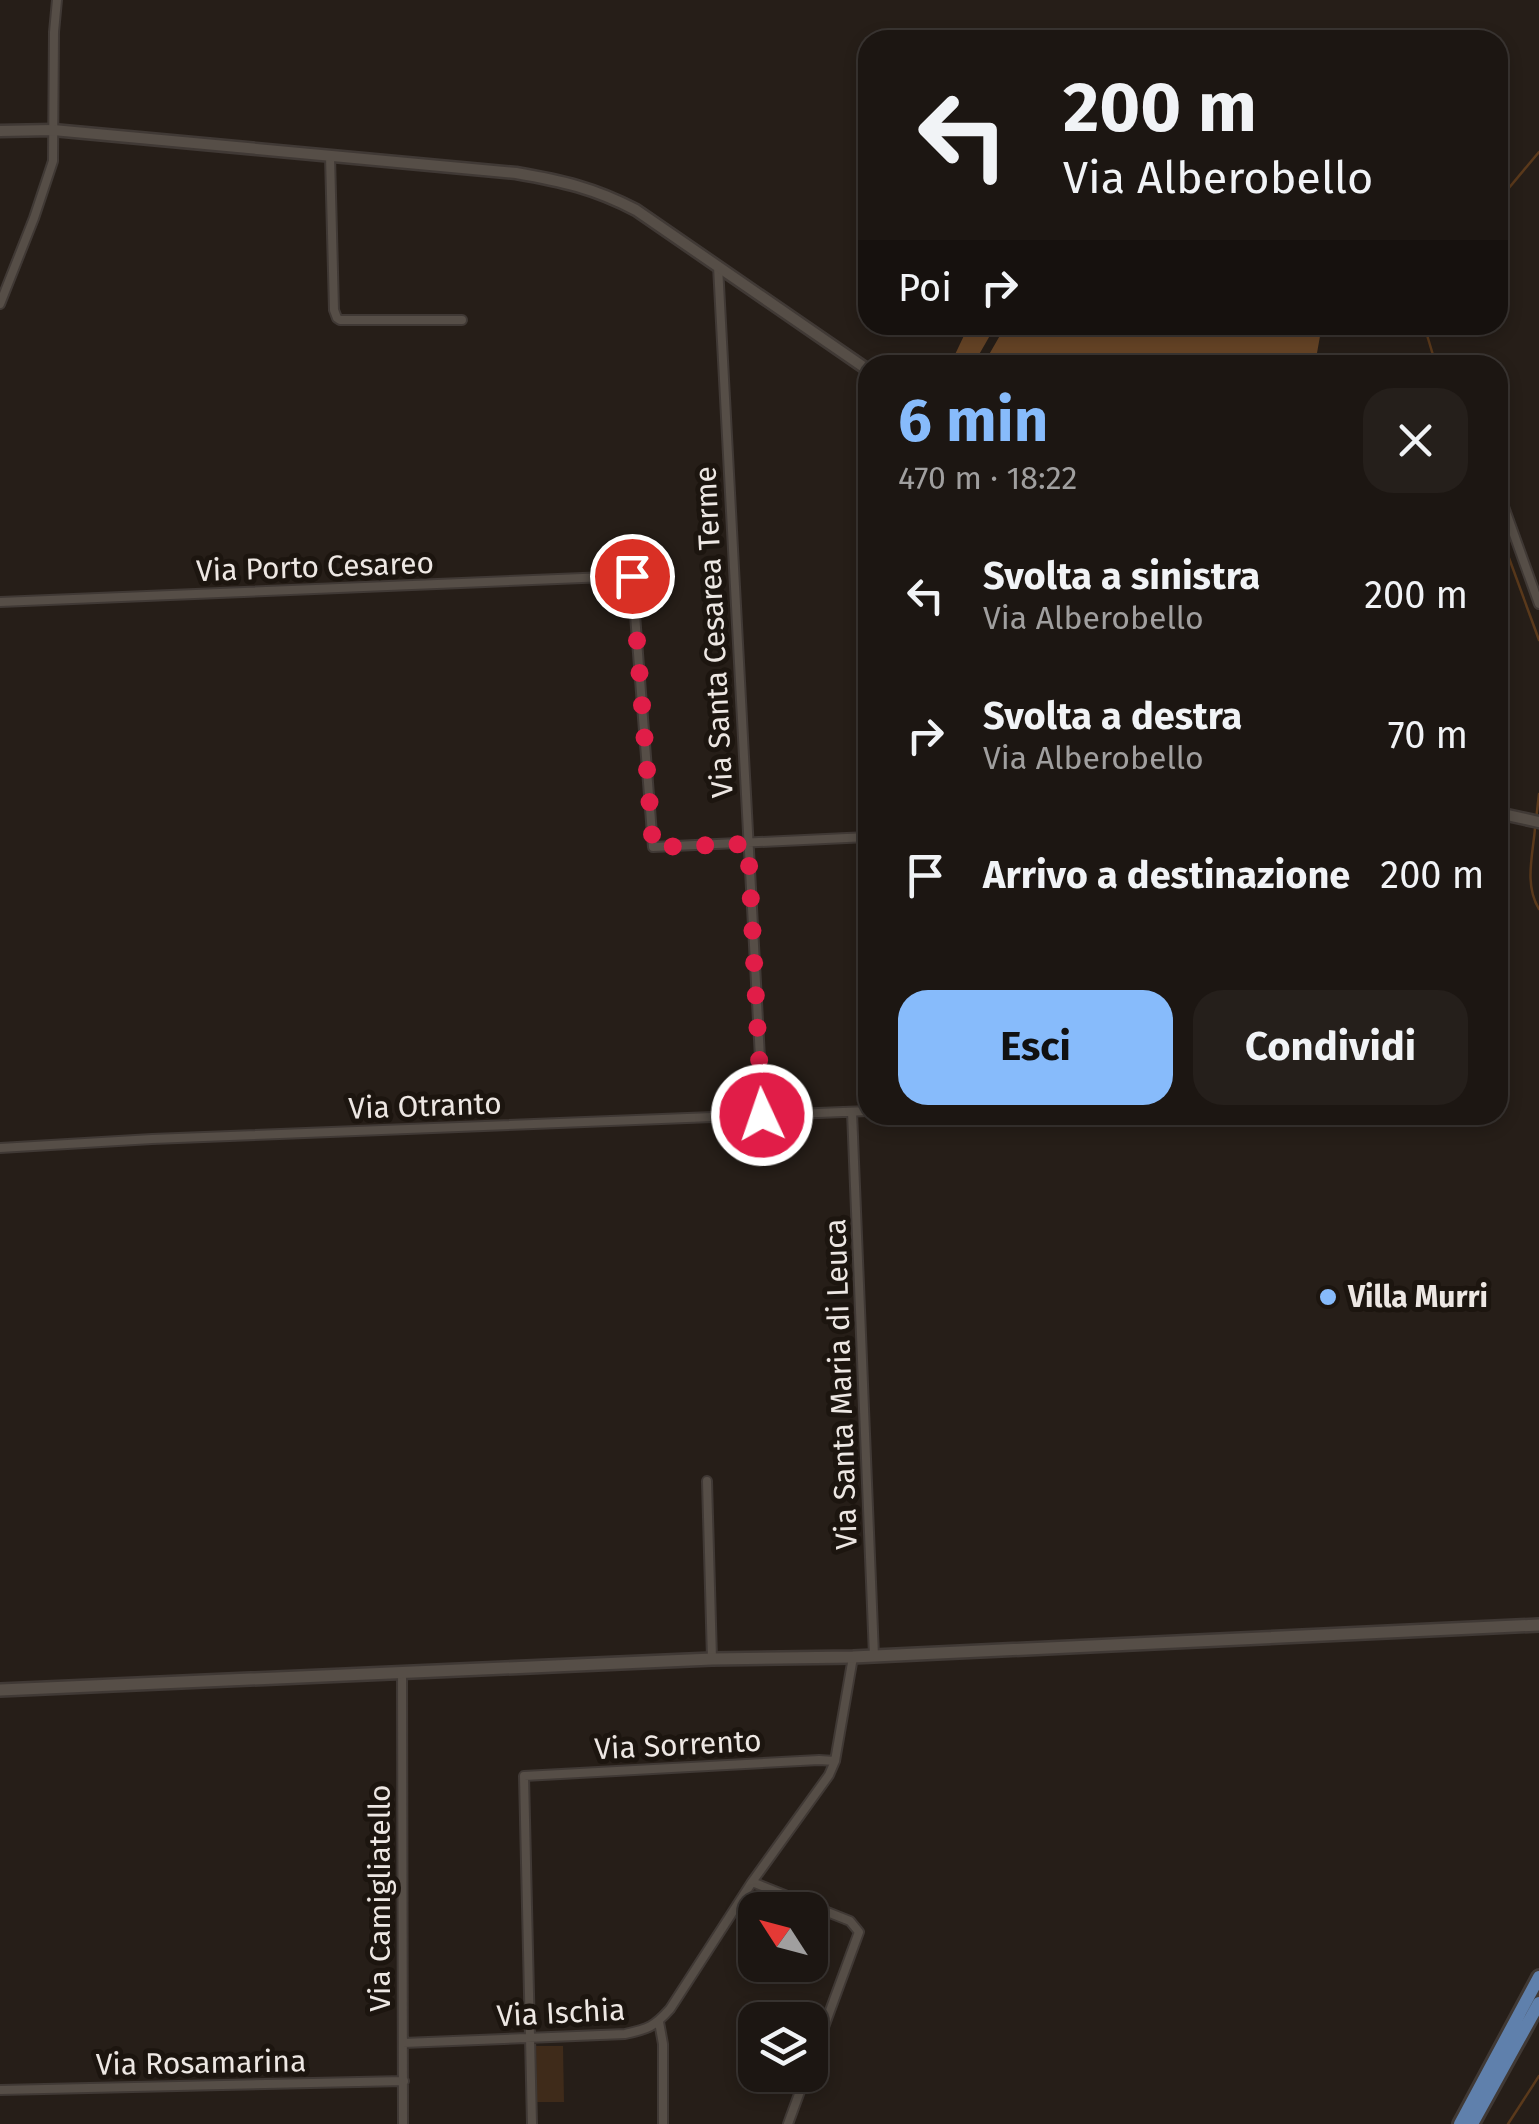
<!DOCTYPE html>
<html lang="it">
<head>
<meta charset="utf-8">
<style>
  body { margin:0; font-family:"Fira Sans",sans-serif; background:#251f1b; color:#f1f3f6; height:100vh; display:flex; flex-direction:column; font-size:38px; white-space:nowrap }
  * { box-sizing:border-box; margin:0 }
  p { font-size:32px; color:#a09f9f }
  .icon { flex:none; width:55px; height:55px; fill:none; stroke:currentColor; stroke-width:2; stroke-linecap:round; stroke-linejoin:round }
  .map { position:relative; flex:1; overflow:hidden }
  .details { position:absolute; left:858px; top:355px; width:650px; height:770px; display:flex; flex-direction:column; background:#1c1612; border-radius:30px; box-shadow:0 5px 15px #0003,0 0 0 2px #3a3532 }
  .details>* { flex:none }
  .top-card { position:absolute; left:858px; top:30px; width:650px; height:305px; border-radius:30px; box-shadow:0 5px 15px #0003,0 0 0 2px #3a3532; background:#1c1612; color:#f1f3f6; overflow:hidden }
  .needle { width:65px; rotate:306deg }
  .controls { position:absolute; left:738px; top:1892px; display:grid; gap:20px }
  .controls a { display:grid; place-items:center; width:90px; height:90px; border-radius:20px; background:#1c1612; box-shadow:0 5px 15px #0003,0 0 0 2px #3a3532; font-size:50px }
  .pin { position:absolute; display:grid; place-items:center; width:85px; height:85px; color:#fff; margin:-42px; border:5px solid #fff; border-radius:50%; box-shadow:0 2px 10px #0007 }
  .me { position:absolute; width:110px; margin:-55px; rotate:357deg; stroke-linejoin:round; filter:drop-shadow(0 0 8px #0008) }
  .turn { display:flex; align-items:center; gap:35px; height:210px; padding:0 40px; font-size:45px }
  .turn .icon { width:130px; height:130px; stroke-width:2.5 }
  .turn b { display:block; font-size:70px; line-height:85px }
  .then { display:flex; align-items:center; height:95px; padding:0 40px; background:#0003; gap:20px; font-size:38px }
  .round { display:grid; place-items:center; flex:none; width:105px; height:105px; border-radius:30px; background:#251f1b }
  .overview { display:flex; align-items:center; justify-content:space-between; height:170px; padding:0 40px }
  h1 { font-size:60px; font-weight:700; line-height:75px; color:#87bbfb }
  .primary-button { display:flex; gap:20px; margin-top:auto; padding:20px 40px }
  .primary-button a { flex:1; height:115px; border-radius:30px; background:#87bbfb; color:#111; font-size:40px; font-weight:700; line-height:115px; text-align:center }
  .primary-button a+a { background:#251f1b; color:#f1f3f6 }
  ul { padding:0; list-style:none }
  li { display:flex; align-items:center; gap:30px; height:140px; padding:0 40px }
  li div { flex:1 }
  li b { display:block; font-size:38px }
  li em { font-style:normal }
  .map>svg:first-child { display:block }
</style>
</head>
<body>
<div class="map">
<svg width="1539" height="2124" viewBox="0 0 1539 2124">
  <rect width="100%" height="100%" fill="#261e18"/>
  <!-- green -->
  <path fill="#3f2b1a" d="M536,2046h27l1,56h-27z"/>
  <!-- forest -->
  <path fill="#664426" d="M969,325h27l-23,40h-23z
    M1006,325h316l-5,28 -15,12h-319z"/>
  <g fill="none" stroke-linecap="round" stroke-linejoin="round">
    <!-- stream -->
    <path stroke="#5a391b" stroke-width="2.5" d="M1498,201l41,-49
      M1424,325l12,40
      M1498,528l41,112
      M1536,820l3,-26
      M1535,828c-2,26 -11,57 4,81
      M1508,2124l31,-48"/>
    <!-- minor casing -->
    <g stroke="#403935" stroke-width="12">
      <path id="minor" d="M330,156l4,154 3,8 3,2h122
        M718,266l45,849
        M0,304l34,-86 19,-57 1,-129 3,-32
        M1498,490l41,114
        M0,602l632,-26 21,271 215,-10
        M852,1112l22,544
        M0,1148l152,-9 716,-28
        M707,1481l5,178
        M402,1673l1,451
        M752,1882l98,39 9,11 -49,133
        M659,2022l4,22v80
        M403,2043l222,-9c23,-5 29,-7 45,-25l82,-127 77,-107 6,-14 18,-104
        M0,2090l404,-9
        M532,2124l-8,-348 295,-16 16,1
        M788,2124l18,-49"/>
    </g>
    <!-- tertiary casing -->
    <g stroke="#403935" stroke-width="15">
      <path id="tertiary" d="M0,131l53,-1 463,43c46,8 78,15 120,37l232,160
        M1498,813l41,9"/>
    </g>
    <!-- secondary casing -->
    <g stroke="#403935" stroke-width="16">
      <path id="secondary" d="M0,1690l712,-31 141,-2 686,-32"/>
    </g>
    <!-- trunk casing -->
    <g stroke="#403935" stroke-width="18">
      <path id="trunk" d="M1460,2124l79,-147
        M1472,2124l67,-121"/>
    </g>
    <!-- minor -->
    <use href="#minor" stroke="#564e47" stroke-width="8"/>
    <!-- tertiary -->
    <use href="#tertiary" stroke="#564e47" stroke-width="10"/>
    <!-- secondary -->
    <use href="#secondary" stroke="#564e47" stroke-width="11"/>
    <!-- trunk -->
    <use href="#trunk" stroke="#5f80ac" stroke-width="12"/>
  </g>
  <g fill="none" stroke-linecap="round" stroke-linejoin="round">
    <!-- route -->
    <path stroke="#e11d48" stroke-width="18" stroke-dasharray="0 32.4" d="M632,576l21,271 95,-3 14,271"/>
  </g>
  <!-- markers -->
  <circle fill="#87bbfb" stroke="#1c150f" stroke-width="4" cx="1328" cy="1297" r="10"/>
  <g text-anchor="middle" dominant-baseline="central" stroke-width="10" stroke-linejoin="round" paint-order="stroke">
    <!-- street labels -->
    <g font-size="30" fill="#ede7e3" stroke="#1c150f">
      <text transform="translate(315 567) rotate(-2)">Via Porto Cesareo</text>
      <text transform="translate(714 632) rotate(-93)">Via Santa Cesarea Terme</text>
      <text transform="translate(425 1106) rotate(-2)">Via Otranto</text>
      <text transform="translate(841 1384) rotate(-92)">Via Santa Maria di Leuca</text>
      <text transform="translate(678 1745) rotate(-3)">Via Sorrento</text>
      <text transform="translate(380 1898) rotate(-90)">Via Camigliatello</text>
      <text transform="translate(561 2013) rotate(-3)">Via Ischia</text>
      <text transform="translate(201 2063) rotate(-1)">Via Rosamarina</text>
    </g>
    <!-- poi labels -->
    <g font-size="30" font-weight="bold" fill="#ede7e3" stroke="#1c150f" text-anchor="start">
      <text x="1348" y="1297">Villa Murri</text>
    </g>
  </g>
</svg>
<div class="controls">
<a><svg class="needle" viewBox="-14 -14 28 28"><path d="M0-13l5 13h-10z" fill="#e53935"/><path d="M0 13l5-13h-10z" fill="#a09f9f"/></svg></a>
<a><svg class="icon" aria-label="layers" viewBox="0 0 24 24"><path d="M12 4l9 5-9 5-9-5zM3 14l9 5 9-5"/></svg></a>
</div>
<div class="pin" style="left:632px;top:576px;background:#d93025"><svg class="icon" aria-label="arrive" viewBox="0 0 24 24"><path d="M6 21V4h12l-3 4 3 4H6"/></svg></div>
<svg class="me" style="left:762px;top:1115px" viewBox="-20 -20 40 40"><circle r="17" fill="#e11d48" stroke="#fff" stroke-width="3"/><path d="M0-11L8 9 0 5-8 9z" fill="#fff"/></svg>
<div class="top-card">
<div class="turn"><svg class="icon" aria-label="left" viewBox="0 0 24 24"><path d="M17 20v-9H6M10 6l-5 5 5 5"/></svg><div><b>200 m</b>Via Alberobello</div></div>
<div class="then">Poi<svg class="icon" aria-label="right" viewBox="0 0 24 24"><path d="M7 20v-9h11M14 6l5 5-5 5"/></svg></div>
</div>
<section class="details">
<div class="overview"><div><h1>6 min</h1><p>470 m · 18:22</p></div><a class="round"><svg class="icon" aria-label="close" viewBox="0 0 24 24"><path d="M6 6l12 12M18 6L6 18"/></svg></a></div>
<ul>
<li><svg class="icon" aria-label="left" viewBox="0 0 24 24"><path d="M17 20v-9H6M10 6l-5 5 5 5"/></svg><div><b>Svolta a sinistra</b><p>Via Alberobello</p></div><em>200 m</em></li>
<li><svg class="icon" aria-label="right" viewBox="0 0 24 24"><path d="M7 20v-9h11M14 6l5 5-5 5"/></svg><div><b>Svolta a destra</b><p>Via Alberobello</p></div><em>70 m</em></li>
<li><svg class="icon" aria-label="arrive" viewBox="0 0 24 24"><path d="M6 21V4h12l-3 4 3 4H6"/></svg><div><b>Arrivo a destinazione</b></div><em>200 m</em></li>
</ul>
<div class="primary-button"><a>Esci</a><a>Condividi</a></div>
</section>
</div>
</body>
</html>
